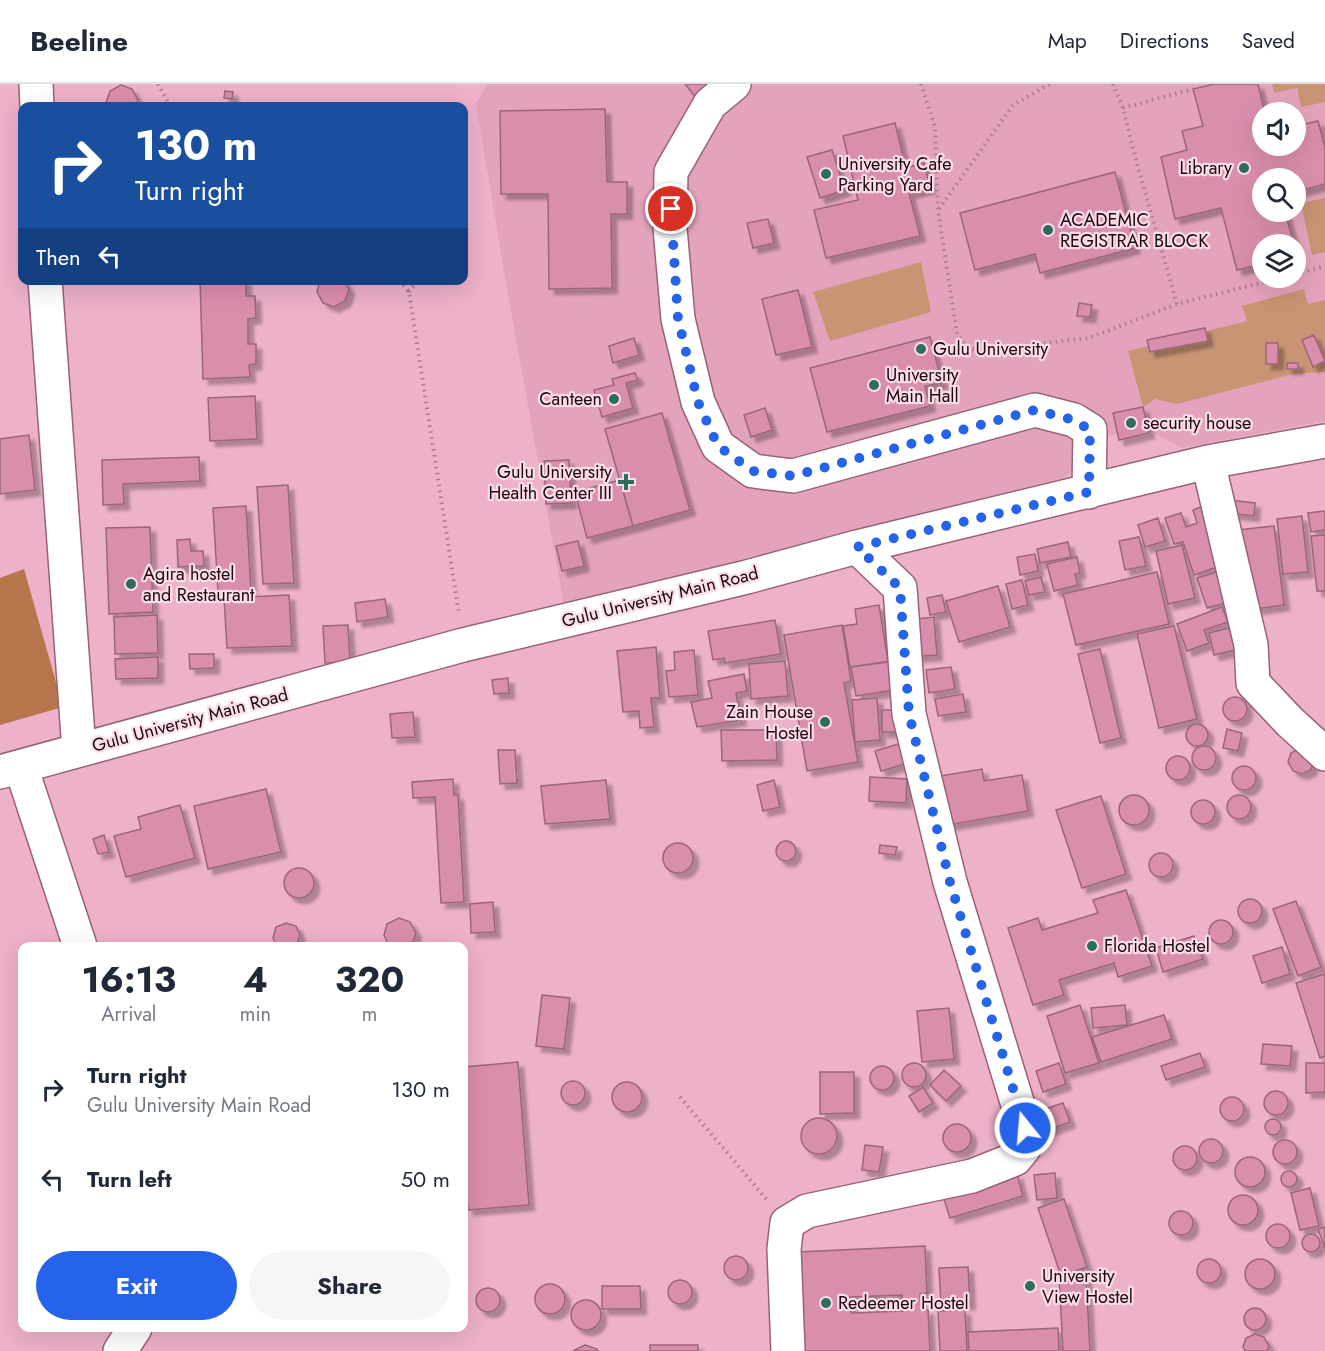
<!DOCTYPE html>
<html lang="en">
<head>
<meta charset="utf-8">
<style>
  body { margin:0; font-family:Jost,sans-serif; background:#f6f6f7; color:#1f2937; height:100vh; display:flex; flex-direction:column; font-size:22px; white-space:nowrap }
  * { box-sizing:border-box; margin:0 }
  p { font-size:20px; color:#747a83 }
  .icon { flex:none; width:33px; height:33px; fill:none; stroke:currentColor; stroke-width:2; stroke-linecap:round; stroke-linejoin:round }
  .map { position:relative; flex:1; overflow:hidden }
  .panel { position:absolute; left:18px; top:858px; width:450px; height:390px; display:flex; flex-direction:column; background:#fff; border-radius:12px; box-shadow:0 6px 24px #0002 }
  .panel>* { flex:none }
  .banner { position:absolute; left:18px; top:18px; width:450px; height:183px; border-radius:12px; box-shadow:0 6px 24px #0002; background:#1a4fa0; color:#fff; overflow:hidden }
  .controls { position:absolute; left:1252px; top:18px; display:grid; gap:12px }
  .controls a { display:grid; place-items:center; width:54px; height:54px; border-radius:50%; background:#fff; box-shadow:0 6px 24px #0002; font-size:30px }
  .pin { position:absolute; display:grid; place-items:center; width:51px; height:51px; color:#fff; margin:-26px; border:3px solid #fff; border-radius:50%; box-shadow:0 2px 6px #0007 }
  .me { position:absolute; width:66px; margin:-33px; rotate:343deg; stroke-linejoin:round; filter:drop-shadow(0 0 4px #0008) }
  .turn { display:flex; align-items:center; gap:21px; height:126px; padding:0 18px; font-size:27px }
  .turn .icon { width:78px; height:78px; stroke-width:2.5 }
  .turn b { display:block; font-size:42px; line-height:51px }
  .then { display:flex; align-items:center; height:57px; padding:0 18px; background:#0003; gap:12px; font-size:22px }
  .eta { display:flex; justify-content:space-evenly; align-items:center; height:102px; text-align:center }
  .eta b { font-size:36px; font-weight:700; line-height:42px }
  .button { display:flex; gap:12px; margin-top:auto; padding:12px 18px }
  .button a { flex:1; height:69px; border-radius:36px; background:#2563eb; color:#fff; font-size:24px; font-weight:700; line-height:69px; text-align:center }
  .button a+a { background:#f6f6f7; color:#1f2937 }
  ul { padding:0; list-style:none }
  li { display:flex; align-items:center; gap:18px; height:90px; padding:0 18px }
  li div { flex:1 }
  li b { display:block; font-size:22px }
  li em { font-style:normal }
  header { display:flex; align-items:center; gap:36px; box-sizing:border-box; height:84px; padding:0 30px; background:#fff; border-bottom:2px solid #e0e1e3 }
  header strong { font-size:28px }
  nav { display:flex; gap:33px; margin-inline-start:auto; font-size:21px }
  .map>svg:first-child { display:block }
</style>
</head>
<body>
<header>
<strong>Beeline</strong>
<nav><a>Map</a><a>Directions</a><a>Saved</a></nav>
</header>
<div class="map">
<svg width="1325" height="1267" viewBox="0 0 1325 1267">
  <defs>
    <filter id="shadow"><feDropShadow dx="5.5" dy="5.5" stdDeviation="1.5" flood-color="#0004"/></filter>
  </defs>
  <rect width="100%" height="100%" fill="#edb1c9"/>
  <!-- built -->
  <path fill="#e4a3bc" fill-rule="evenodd" d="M488,0h837v337l-144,27 -38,-21 -50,13 -27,37 -502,128 -59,-327 -29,-175zM1263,28h33v34h-33zM1263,94h33v34h-33zM1263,160h33v34h-33z"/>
  <!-- green -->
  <path fill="#c89473" d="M1272,0h53v18l-24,5 -4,-19 -23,5z
    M1325,114v54l-13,3 -11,-52z
    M921,178l10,50 -101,29 -17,-49z
    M1304,205l4,15 17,-4v72l-32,2 -116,30 -22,-5 -12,8 -15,-56 119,-30 -5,-15z"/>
  <!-- forest -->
  <path fill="#b6754a" d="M24,485l39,138 -63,18v-147z"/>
  <!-- building -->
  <path fill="#da8ead" stroke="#9b657b" stroke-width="1.5" fill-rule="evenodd" filter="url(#shadow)" d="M685,0h32l-19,16z
    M1214,0h44l6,26 19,-5 2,7h-22v34h33v-20l22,-5 7,27v36l-29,8v-14h-33v34h22l9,32h-31v20l-26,6 -16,-62 -46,11 -14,-62 26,-7 -5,-19 21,-5 -10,-37z
    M121,1l11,4 6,11 -2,6h-28l-2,-3 4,-12z
    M225,7l8,1 -1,7 -8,-1z
    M605,25l2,73h20v32h-16l1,74 -63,1 -1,-95h-47l-1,-83z
    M895,39l11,45 18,-5 6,25 -21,5 11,43 -94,22 -12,-48 44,-10 -15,-64z
    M832,66l13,40 -25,8 -13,-41z
    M1115,88l20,76 -95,25 -5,-19 -60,16 -15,-57z
    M768,135l6,24 -21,5 -6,-25z
    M200,196h46v16h9l1,22 -8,1v25h8v20l-7,1 1,12 -47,2z
    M320,196h24l5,9 -4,12 -11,6 -11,-4 -6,-11z
    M798,206l14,57 -36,8 -14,-56z
    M1079,219l13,2 -2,12 -13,-1z
    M1205,244l3,13 -58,11 -3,-12z
    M1314,251l11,26 -12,6 -11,-27z
    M930,253l12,46 -17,3 5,20 -103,26 -17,-64z
    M634,254l5,17 -26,8 -4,-17z
    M1266,259h12v21h-12z
    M1287,279h11v6h-11z
    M635,289l3,7 -12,3 7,25 -31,9 -8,-27 20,-5 -2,-6z
    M255,312l2,43 -47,2 -2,-43z
    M1143,323l6,26 -30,7 -6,-27z
    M765,324l7,22 -21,7 -7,-22z
    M662,329l28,97 -57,16 -28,-97z
    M29,351l6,55 -35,4v-55z
    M199,373l1,24 -77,3 1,20 -21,1 -1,-45z
    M569,376l2,43 -25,1 -2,-43z
    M620,396l13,46 -46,12 -12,-46z
    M288,401l6,98 -31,1 -6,-97z
    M1229,416l26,3 -1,13 -26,-3z
    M246,422l5,84 -33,2 -5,-84z
    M1203,422l20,59 -29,10 -11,-33 -9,2 -9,-26 16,-5 5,14 11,-4 -4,-13z
    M1325,427v19l-14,2 -3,-19z
    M1302,432l6,56 -25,2 -6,-55z
    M1158,434l7,23 -20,6 -7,-22z
    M1274,442l10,79 -37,5 -9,-80z
    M150,443l3,85 -44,2 -3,-86z
    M1325,451v56h-8l-6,-55z
    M1139,453l7,29 -21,4 -6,-29z
    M190,455l1,12h12l1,15 -26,1 -1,-27z
    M578,457l6,25 -22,5 -6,-25z
    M1068,458l3,15 -31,6 -3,-14z
    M1182,461l13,53 -27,6 -12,-53z
    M1035,470l3,17 -18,4 -3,-18z
    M1077,473l3,16 -5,1 3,11 -24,6 -7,-27z
    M1220,487l9,31 -22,6 -10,-30z
    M1157,488l12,52 -93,21 -13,-51z
    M1041,493l4,15 -16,3 -4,-14z
    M1022,496l6,25 -16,4 -6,-25z
    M998,502l12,41 -51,15 -13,-41z
    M289,511l3,51 -65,2 -3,-50z
    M942,511l4,17 -16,3 -3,-17z
    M385,515l3,18 -31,5 -2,-19z
    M879,521l9,57 -38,5 -7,-41 14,-2 -2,-15z
    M1222,523l6,15 -24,8 5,13 -22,8 -10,-27z
    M157,531l1,38 -43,1 -1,-37z
    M934,533l3,38 -25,2 -4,-37z
    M775,536l6,34 -56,9 -1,-5 -11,2 -5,-29z
    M348,541l2,37 -25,1 -2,-37z
    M842,541l9,56 -7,2 14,79 -51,9 -23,-136z
    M1174,542l23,93 -38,9 -22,-94z
    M1229,544l6,22 -21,5 -5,-22z
    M656,563l4,51h-9l3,29 -14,1 -1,-17 -16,1 -6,-61z
    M1100,565l21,89 -21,5 -22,-89z
    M694,566l4,45 -29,2 -3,-26 9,-1 -1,-18z
    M189,570h25v14l-24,1z
    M158,573v21l-42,1 -1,-20z
    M785,577l3,35 -37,3 -2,-35z
    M890,577l5,29 -39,6 -5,-29z
    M951,583l4,22 -26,4 -3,-23z
    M744,590l3,17 -11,2 5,27 -44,7 -6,-25 21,-4 -4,-17z
    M508,594l1,15 -15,1 -2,-14z
    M963,610l3,18 -28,4 -3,-17z
    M1223 625a12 12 0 1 1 24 0a12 12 0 1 1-24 0Z
    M877,614l3,42 -25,2 -3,-42z
    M882,626h14v22h-14z
    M413,628l2,25 -23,1 -2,-24z
    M1186 651a11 11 0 1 1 22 0a11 11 0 1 1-22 0Z
    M1227,645l15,4 -4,18 -15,-3z
    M721,646h55l1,30 -55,1z
    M902,659l6,20 -27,8 -6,-20z
    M1192 674a12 12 0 1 1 24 0a12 12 0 1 1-24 0Z
    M1300,664l14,12 -3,10 -9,4 -9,-3 -5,-9 3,-9z
    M498,666h17l2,33 -17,1z
    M1166 684a12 12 0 1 1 24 0a12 12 0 1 1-24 0Z
    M1232 694a12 12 0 1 1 24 0a12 12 0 1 1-24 0Z
    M982,685l2,12 38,-6 6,36 -79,14 -9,-49z
    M870,693l37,2 -1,24 -37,-2z
    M453,695l1,16h4l6,107 -23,1 -6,-106 -22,1 -1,-16z
    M606,696l4,39 -65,5 -4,-38z
    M774,696l6,27 -17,4 -6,-26z
    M266,705l15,63 -73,17 -14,-63z
    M1119 726a15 15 0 1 1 30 0a15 15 0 1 1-30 0Z
    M1227 723a12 12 0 1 1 24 0a12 12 0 1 1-24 0Z
    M1101,712l25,78 -44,14 -26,-78z
    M1191 728a12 12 0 1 1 24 0a12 12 0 1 1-24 0Z
    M180,721l15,53 -69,19 -12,-41 27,-7 -3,-12z
    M104,751l5,17 -11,2 -5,-15z
    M776 767a10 10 0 1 1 20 0a10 10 0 1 1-20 0Z
    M663 774a15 15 0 1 1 30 0a15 15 0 1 1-30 0Z
    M880,761l17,2 -2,8 -16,-2z
    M1149 781a12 12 0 1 1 24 0a12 12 0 1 1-24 0Z
    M284 799a15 15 0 1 1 30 0a15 15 0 1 1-30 0Z
    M1126,806l26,76 -34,11 -4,-14 -55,17 5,15 -31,10 -25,-77 30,-10 4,12 56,-17 -5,-13z
    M1238 827a12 12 0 1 1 24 0a12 12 0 1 1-24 0Z
    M1296,817l25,66 -23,9 -25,-67z
    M493,818l2,30 -24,1 -1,-29z
    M399,834l11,4 6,11 -4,12 -3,1h-20l-5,-11 3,-11z
    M1209 848a12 12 0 1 1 24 0a12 12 0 1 1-24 0Z
    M286,839l10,3 4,9 -3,10 -2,1h-18l-4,-8 3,-11z
    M1194,852l9,23 -40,13 -7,-24z
    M1282,863l8,27 -28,9 -9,-27z
    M1325,890v82l-5,2 -24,-75z
    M542,911l28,3 -6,51 -28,-3z
    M1080,921l19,58 -34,10 -18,-57z
    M1125,921l2,20 -34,3 -2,-20z
    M949,924l5,51 -32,3 -5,-51z
    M1164,931l8,24 -71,23 -9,-25z
    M1263,960l29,2 -2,20 -29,-2z
    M1200,969l5,14 -39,13 -5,-14z
    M518,978l11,143 -61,5 -4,-51v-92z
    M902 991a12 12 0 1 1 24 0a12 12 0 1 1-24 0Z
    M1059,979l7,21 -23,8 -7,-21z
    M1306,979h19v29l-19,1z
    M870 994a12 12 0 1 1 24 0a12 12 0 1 1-24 0Z
    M944,986l17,16 -15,15 -16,-16z
    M820,988h34v41l-34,1z
    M561 1009a12 12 0 1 1 24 0a12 12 0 1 1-24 0Z
    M612 1013a15 15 0 1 1 30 0a15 15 0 1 1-30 0Z
    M923,1003l10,16 -14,9 -10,-16z
    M1264 1019a12 12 0 1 1 24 0a12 12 0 1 1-24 0Z
    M1220 1025a12 12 0 1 1 24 0a12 12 0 1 1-24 0Z
    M1063,1019l7,19 -24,9 -7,-20z
    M801 1052a18 18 0 1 1 36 0a18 18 0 1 1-36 0Z
    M1265 1043a8 8 0 1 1 16 0a8 8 0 1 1-16 0Z
    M943 1054a14 14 0 1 1 28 0a14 14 0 1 1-28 0Z
    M1199 1067a12 12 0 1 1 24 0a12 12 0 1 1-24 0Z
    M1273 1068a12 12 0 1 1 24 0a12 12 0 1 1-24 0Z
    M865,1061l18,2 -4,25 -17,-2z
    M1173 1074a12 12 0 1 1 24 0a12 12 0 1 1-24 0Z
    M1235 1088a15 15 0 1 1 30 0a15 15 0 1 1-30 0Z
    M1281 1095a8 8 0 1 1 16 0a8 8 0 1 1-16 0Z
    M1055,1089l2,25 -20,2 -3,-25z
    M1017,1090l6,22 -73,22 -7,-22z
    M1310,1104l9,38 -19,4 -9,-37z
    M1228 1126a15 15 0 1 1 30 0a15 15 0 1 1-30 0Z
    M1064,1115l23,68 -26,9 -23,-68z
    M1169 1139a12 12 0 1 1 24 0a12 12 0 1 1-24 0Z
    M1266 1152a12 12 0 1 1 24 0a12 12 0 1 1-24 0Z
    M1325,1143v21l-7,-19z
    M1302 1159a9 9 0 1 1 18 0a9 9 0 1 1-18 0Z
    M925,1162l2,47 -7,1 1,16h7l2,41h-127l-5,-99zM902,1211l1,16 -52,2 -1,-16z
    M724 1184a12 12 0 1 1 24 0a12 12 0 1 1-24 0Z
    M1197 1187a12 12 0 1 1 24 0a12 12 0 1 1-24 0Z
    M1245 1190a15 15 0 1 1 30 0a15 15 0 1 1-30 0Z
    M968,1183l2,37 -29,1 -2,-37z
    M1086,1192l4,75h-27l-4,-74z
    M668 1208a12 12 0 1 1 24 0a12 12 0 1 1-24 0Z
    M535 1215a15 15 0 1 1 30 0a15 15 0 1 1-30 0Z
    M602,1202h38l1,23h-39z
    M476 1216a12 12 0 1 1 24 0a12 12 0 1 1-24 0Z
    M571 1231a15 15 0 1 1 30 0a15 15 0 1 1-30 0Z
    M1244 1235a11 11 0 1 1 22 0a11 11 0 1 1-22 0Z
    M965,1226l2,41h-27l-2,-40z
    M1058,1244l1,23h-90l-1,-19z
    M1255,1250l9,3 5,9 -2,5h-22l-2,-4 3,-9z
    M585,1261l12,4 1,2h-25z
    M650,1261h48v6h-48z"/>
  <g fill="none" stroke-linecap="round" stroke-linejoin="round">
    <!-- minor casing -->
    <g stroke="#986278" stroke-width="36">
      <path id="minor" d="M36,0l1,22
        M734,0l-24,20 -39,68 -1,56 8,91 20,83 20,44 35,25 40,5 242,-66 39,10 16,10 -1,62
        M45,196l34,470
        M1208,378l43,183 2,38 37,39 35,32
        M21,683l59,179
        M0,688l463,-127 284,-68 110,-30 351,-85 117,-21
        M120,1267l15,-23
        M788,1267l-4,-102 3,-26 20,-12 165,-35 43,-17 9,-11 1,-20 -75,-246 -41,-168 -9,-126 -43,-41"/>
    </g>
    <!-- path -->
    <path stroke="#aa7b8e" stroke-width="4" stroke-dasharray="1.5 4.5" stroke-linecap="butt" d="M158,0l12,22
      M921,0l14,43 3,83 19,124 9,12 12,5 111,-13 88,-34 104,-26
      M1113,0l10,24 14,56 40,140
      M1123,24l70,-19
      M939,125l74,-104 37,-21
      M1296,190l29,-8
      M400,196l9,12 50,322
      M409,208l9,-12
      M680,1013l87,103"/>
    <!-- minor -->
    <use href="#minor" stroke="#fff" stroke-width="33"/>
  </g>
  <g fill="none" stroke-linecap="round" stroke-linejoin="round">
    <!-- route -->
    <path stroke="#2563eb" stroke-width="10" stroke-dasharray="0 18" d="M671,125l7,110 20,83 13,29 7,15 35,25 40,5 242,-66 39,10 16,10 -1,62 -232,55 43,41 9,126 41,168 75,246"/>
  </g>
  <!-- markers -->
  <g fill="#2c6d5c" stroke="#fbdce7" stroke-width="2">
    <circle cx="1244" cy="84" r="6"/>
    <circle cx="826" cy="90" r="6"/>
    <circle cx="1048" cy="146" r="6"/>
    <circle cx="921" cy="265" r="6"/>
    <circle cx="874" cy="301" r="6"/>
    <circle cx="614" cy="315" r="6"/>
    <circle cx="1131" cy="339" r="6"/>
    <path d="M623 389h6v6h6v6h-6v6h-6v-6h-6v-6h6z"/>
    <circle cx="131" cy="500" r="6"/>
    <circle cx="825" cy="638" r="6"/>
    <circle cx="1092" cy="862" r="6"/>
    <circle cx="1030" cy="1202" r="6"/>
    <circle cx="826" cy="1219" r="6"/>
  </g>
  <g text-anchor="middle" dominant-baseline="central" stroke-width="4.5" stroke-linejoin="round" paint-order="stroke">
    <!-- poi labels -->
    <g font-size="18" fill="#1b0710" stroke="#fbdce7" text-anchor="start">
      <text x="838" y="80">University Cafe<tspan x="838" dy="21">Parking Yard</tspan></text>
      <text x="1232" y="84" text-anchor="end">Library</text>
      <text x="1060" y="136">ACADEMIC<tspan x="1060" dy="21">REGISTRAR BLOCK</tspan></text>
      <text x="933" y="265">Gulu University</text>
      <text x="886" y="291">University<tspan x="886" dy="21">Main Hall</tspan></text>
      <text x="602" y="315" text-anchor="end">Canteen</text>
      <text x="1143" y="339">security house</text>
      <text x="612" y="388" text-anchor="end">Gulu University<tspan x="612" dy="21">Health Center III</tspan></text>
      <text x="143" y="490">Agira hostel<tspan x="143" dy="21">and Restaurant</tspan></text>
      <text x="813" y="628" text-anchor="end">Zain House<tspan x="813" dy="21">Hostel</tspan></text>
      <text x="1104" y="862">Florida Hostel</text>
      <text x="1042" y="1192">University<tspan x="1042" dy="21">View Hostel</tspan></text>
      <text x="838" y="1219">Redeemer Hostel</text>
    </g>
    <!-- street labels -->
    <g font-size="18" fill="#1b0710" stroke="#fbdce7">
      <text transform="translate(660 513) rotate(-14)">Gulu University Main Road</text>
      <text transform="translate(190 636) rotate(-15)">Gulu University Main Road</text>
    </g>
  </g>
</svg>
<div class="controls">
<a><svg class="icon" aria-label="sound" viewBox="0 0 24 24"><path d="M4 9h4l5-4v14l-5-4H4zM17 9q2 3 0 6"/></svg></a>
<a><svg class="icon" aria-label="search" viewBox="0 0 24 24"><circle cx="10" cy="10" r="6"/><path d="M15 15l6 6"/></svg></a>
<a><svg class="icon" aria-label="layers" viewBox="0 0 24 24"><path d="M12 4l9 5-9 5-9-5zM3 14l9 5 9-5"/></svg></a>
</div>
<div class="pin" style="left:671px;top:125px;background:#d93025"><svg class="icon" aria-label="arrive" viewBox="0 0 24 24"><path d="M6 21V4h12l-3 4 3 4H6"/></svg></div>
<svg class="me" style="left:1025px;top:1044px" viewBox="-20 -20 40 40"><circle r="17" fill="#2563eb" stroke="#fff" stroke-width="3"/><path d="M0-11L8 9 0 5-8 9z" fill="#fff"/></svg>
<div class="banner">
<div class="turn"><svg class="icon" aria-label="right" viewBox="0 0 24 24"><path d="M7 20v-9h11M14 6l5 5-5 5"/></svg><div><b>130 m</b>Turn right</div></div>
<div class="then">Then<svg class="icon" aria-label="left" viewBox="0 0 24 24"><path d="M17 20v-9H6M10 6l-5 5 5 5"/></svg></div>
</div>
<section class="panel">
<div class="eta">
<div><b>16:13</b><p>Arrival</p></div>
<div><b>4</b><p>min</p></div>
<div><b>320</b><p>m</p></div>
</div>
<ul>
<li><svg class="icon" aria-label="right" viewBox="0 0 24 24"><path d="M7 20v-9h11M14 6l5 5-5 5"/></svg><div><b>Turn right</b><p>Gulu University Main Road</p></div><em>130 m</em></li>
<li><svg class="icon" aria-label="left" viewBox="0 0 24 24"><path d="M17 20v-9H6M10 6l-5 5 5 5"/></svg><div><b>Turn left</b></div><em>50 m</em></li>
</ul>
<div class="button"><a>Exit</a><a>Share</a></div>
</section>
</div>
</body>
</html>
